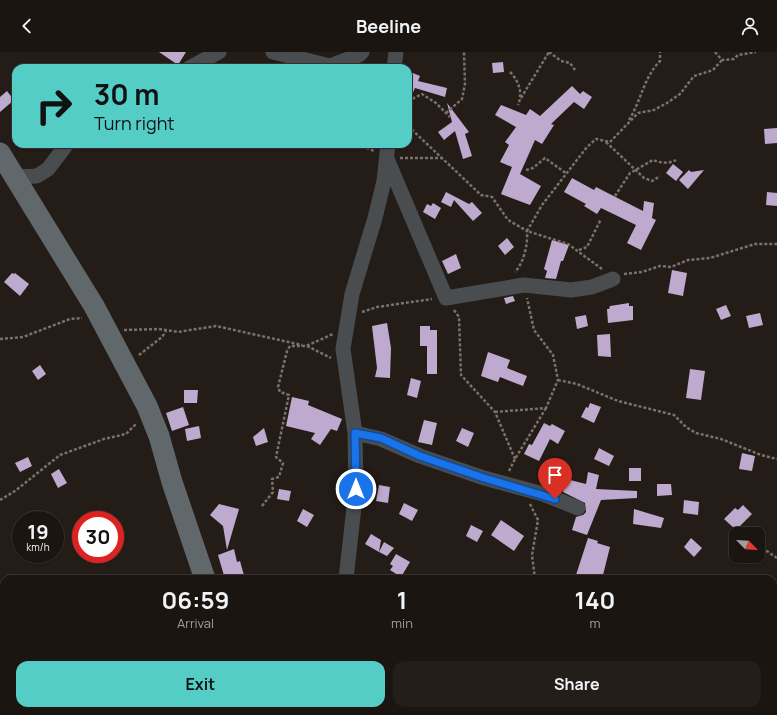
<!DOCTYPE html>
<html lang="en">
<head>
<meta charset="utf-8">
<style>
  body { margin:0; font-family:Manrope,sans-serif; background:#241e1a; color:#f1f3f6; height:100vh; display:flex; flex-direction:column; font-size:15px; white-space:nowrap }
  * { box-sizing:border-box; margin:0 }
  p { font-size:13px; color:#a09f9f }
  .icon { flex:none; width:22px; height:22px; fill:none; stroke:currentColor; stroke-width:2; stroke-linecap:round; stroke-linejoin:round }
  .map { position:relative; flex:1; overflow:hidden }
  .drawer { position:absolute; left:0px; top:523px; width:777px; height:140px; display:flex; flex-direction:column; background:#1b1511; border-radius:12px 12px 0 0; box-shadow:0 1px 3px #0004,0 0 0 1px #393431 }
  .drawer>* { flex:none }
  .guide { position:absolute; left:12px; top:12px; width:400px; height:84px; border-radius:12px; box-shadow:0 1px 3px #0004,0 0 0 1px #393431; background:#54cdc7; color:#111; overflow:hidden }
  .needle { width:26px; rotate:114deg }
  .controls { position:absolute; left:729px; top:475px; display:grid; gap:8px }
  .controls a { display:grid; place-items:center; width:36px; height:36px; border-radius:8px; background:#1b1511; box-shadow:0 1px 3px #0004,0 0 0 1px #393431; font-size:20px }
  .speed { position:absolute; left:12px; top:459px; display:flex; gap:8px; font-size:20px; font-weight:700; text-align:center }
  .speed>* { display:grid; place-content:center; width:52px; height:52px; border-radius:50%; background:#1b1511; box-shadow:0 1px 3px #0004,0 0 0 1px #393431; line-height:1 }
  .speed small { font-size:10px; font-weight:400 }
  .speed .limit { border:6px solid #d22; background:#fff; color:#111 }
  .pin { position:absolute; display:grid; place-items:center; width:34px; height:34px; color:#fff; margin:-41px -17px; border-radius:50% 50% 50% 0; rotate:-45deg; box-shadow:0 0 4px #0007 }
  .pin .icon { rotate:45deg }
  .me { position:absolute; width:44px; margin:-22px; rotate:0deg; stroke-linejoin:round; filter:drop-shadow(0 0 3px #0008) }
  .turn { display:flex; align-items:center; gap:14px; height:84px; padding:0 16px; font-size:18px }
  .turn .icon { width:52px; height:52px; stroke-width:2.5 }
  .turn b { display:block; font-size:28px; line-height:34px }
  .eta { display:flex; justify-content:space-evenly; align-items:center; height:68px; text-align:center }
  .eta b { font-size:24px; font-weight:700; line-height:28px }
  .button { display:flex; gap:8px; margin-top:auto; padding:8px 16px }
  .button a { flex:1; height:46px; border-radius:12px; background:#54cdc7; color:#111; font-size:16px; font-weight:700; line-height:46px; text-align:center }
  .button a+a { background:#241e1a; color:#f1f3f6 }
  header { display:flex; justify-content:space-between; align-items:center; height:52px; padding:0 16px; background:#1b1511; font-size:18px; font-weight:700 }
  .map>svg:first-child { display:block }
</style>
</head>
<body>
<header><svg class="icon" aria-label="back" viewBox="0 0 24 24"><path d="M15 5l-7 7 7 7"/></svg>Beeline<svg class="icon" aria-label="person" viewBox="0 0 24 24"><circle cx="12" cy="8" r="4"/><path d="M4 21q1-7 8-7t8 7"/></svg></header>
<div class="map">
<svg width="777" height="663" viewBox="0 0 777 663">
  <rect width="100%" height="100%" fill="#241c17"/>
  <!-- building -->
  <path fill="#beaace" d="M159,0h27l-8,13z
    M503,10l1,10 -11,1 -1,-10z
    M408,19l12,5 -2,5 29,7 -2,9 -30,-9 -7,16z
    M572,34l8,8 3,-3 9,6 -8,12 -10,-7 -23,22 3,1 -12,19 -7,-4 -15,34 21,12 -11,19 -29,-11 11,-27 -12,-5 9,-17 -4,-3 11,-15 -21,-12 6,-10 25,10 4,-6 10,7z
    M7,39l7,9 -14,12v-15z
    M447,51l22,29 -4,2 7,22 -9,3 -8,-28 -11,9 -6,-8 14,-10z
    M777,76v15l-12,1 -1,-15z
    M673,112l10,8 -7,9 -10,-8z
    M689,118l2,2 13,-2 -16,19 -9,-9z
    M572,126l22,12 2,-3 47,24 1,-10 10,2 -2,15 4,2 -15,30 -14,-7 9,-18 -35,-17 -4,6 -13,-8 2,-2 -22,-12z
    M446,140l23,12 3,-2 10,11 -9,8 -19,-21 -3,7 -10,-5z
    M767,140l10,1v13l-11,-1z
    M433,151l8,5 -6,11 -12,-7 4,-8 4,2z
    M507,186l7,9 -9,8 -7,-9z
    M552,188l17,5 -6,16h-2l-5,18 -11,-1 2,-7 -3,-2z
    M456,202l5,14 -13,6 -6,-13z
    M672,218l15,3 -4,23 -15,-3z
    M12,221l2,1 1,-1 14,11 -9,12 -16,-14z
    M513,244l2,5 -9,3 -2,-6z
    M629,251v3h4v14l-25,3 -1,-14h2l1,-3z
    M726,253l5,11 -10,4 -5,-11z
    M760,261l3,12 -14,3 -3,-12z
    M586,263l2,11 -11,3 -2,-12z
    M387,271l4,25 -1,30 -15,-1 2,-9 -5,-42z
    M420,274h10v4h7v44h-10v-28h-7z
    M610,282l1,23 -13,-1 -1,-21z
    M488,300l22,8 -3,8 20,8 -4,10 -23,-9 -2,5 -17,-6z
    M40,313l6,9 -8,6 -6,-9z
    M690,317l15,2 -4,29 -15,-2z
    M411,326l10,3 -4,17 -10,-3z
    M184,338h14l-1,13h-13z
    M292,345l17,4 -1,4 34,14 -5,12 -6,-2 -11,16 -9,-6 4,-6 -29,-7z
    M590,351l11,4 -7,16 -13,-6 5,-10 2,1z
    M183,355l6,18 -17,6 -6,-18z
    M424,368l13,3 -5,22 -14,-3z
    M544,371l6,3 2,-2 13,7 -7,13 -8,-5 -11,22 -15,-7 5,-10 3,1z
    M199,374l2,12 -14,3 -2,-12z
    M264,376l4,14 -12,4 -3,-9z
    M462,376l12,5 -6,14 -12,-6z
    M599,396l15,8 -5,10 -15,-7z
    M742,401l13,3 -3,15 -13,-2z
    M28,405l4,9 -12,6 -5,-9z
    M548,408l14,4 -5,16 -13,-4z
    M629,416h12v13h-12z
    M59,417l8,14 -9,5 -7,-14z
    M588,420l11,3 -3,14 41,2v7l-36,2 -14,35 -15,-5 4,-13 7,-2 3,-3 -1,-9 -22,-11 3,-13 20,5z
    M657,432h14l1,11 -15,1z
    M379,433l11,2 -2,16 -12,-2z
    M279,437l12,2 -2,10 -12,-2z
    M684,448l15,2 -1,13 -15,-2z
    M404,451l14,7 -6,11 -13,-7z
    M219,452l20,5 -12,41 -4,-24 -13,-11z
    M743,453l9,9 -16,16 -12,-11 11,-11 3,2z
    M303,457l11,6 -7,12 -10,-6z
    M634,457l30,9 -3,10 -28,-4z
    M501,468l23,16 -10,15 -23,-16z
    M471,473l12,6 -6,11 -11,-6z
    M371,482l10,6 -2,12 -14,-8z
    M588,486l10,3 -1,2 13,4 -8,32h-10l-16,-4z
    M691,486l11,10 -8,9 -10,-10z
    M384,490l10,6 -7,8 -8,-4z
    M234,497l3,13 3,-1 5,18h-20l-7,-24z
    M396,502l14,8 -9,15 -11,-7 3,-4 -3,-2z"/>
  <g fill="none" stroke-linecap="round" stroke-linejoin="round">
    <!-- path -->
    <path stroke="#78716c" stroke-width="2.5" stroke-dasharray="3 2" stroke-linecap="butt" d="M549,0l12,9 9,2 5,7
      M715,0l7,8 12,-1 4,-4 18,-3
      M510,20c9,9 13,21 8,33
      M521,46l28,-46
      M408,49l14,-7 14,9 14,14
      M446,61l16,-14 3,-15 -1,-32
      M629,68c12,-19 15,-43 31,-59v-9
      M408,74l73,69 11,2 16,23 19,11c1,14 -3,31 -12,41
      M606,90l38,36 8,3 8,-5
      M357,92l17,7
      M400,106h43
      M526,118l7,-2 12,-10 22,16
      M615,144l15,-23 23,-13c7,3 16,4 23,0
      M579,198l8,-3 14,-28
      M602,217l-34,-25 -41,-13 15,-26 45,-58 9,-8 14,3 28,-29 16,-3 13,-7 13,-9 14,-18 19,-6 9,-10
      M624,222l18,-2 18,-6 11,1 17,-7 22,-2 45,-14h22
      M454,258l5,7 2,58 34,37 20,47
      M362,260l15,-5 55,-8
      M124,278l35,-1 19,3 38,-6 86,19
      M0,287l23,-2 47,-18 12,-1
      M307,294l24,12
      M139,303l23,-18 4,-6
      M558,328l19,4 41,17 56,14 12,12 10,6 25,6 40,16 16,4
      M495,360l51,-4 12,-28 -5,-25 -19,-25 -7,-32
      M509,419l6,-12 31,-51
      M0,448l15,-9 45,-36 44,-16 22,-5 11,-11
      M530,452l8,16 -6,35 3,24
      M262,454l11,-14 -1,-13 7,-2 4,-14 -7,-6 13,-62 -9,-3 -2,-5 9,-36 3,-5h16l27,-12
      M758,493l19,13
      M0,566l4,1
      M609,659l4,4
      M170,663l13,-4"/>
    <!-- street -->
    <path stroke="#494d4f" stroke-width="15" d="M273,0l57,14 29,-11 3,-3
      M189,16l30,-16
      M394,16l2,-16
      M387,107l59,139 78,-13 47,5 21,-3 21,-8
      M16,125l21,-1 11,-7 19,-25
      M355,381l26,6 39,17 64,22 59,16 35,14
      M346,527l10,-90 -1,-56 -12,-84 9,-55 23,-76 9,-37 4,-37
      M326,663l1,-4"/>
    <!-- secondary -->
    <path stroke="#60686b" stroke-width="21" d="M0,101l94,153 53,100 12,30 13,46 33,97
      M253,659l2,4"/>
  </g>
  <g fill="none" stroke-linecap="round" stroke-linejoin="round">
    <!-- route casing -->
    <g stroke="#114b97" stroke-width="10">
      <path id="route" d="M356,437l-1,-56 26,5 39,18 64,22 71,21"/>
    </g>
    <!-- route -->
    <use href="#route" stroke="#1a73e8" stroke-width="7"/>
  </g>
</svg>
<div class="controls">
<a><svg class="needle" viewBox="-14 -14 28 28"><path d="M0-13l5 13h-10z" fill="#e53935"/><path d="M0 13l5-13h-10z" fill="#a09f9f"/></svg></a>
</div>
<div class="speed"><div>19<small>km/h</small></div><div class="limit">30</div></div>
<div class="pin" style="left:555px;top:447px;background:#d93025"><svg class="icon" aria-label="arrive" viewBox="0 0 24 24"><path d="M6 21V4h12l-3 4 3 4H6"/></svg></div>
<svg class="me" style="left:356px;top:437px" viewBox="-20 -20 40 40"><circle r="17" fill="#1a73e8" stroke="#fff" stroke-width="3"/><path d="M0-11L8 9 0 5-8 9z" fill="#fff"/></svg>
<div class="guide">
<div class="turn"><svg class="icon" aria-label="right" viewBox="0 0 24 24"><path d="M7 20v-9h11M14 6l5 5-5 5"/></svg><div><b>30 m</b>Turn right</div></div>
</div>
<section class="drawer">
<div class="eta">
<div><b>06:59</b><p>Arrival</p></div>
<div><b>1</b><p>min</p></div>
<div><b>140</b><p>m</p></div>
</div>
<div class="button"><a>Exit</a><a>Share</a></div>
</section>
</div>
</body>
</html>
